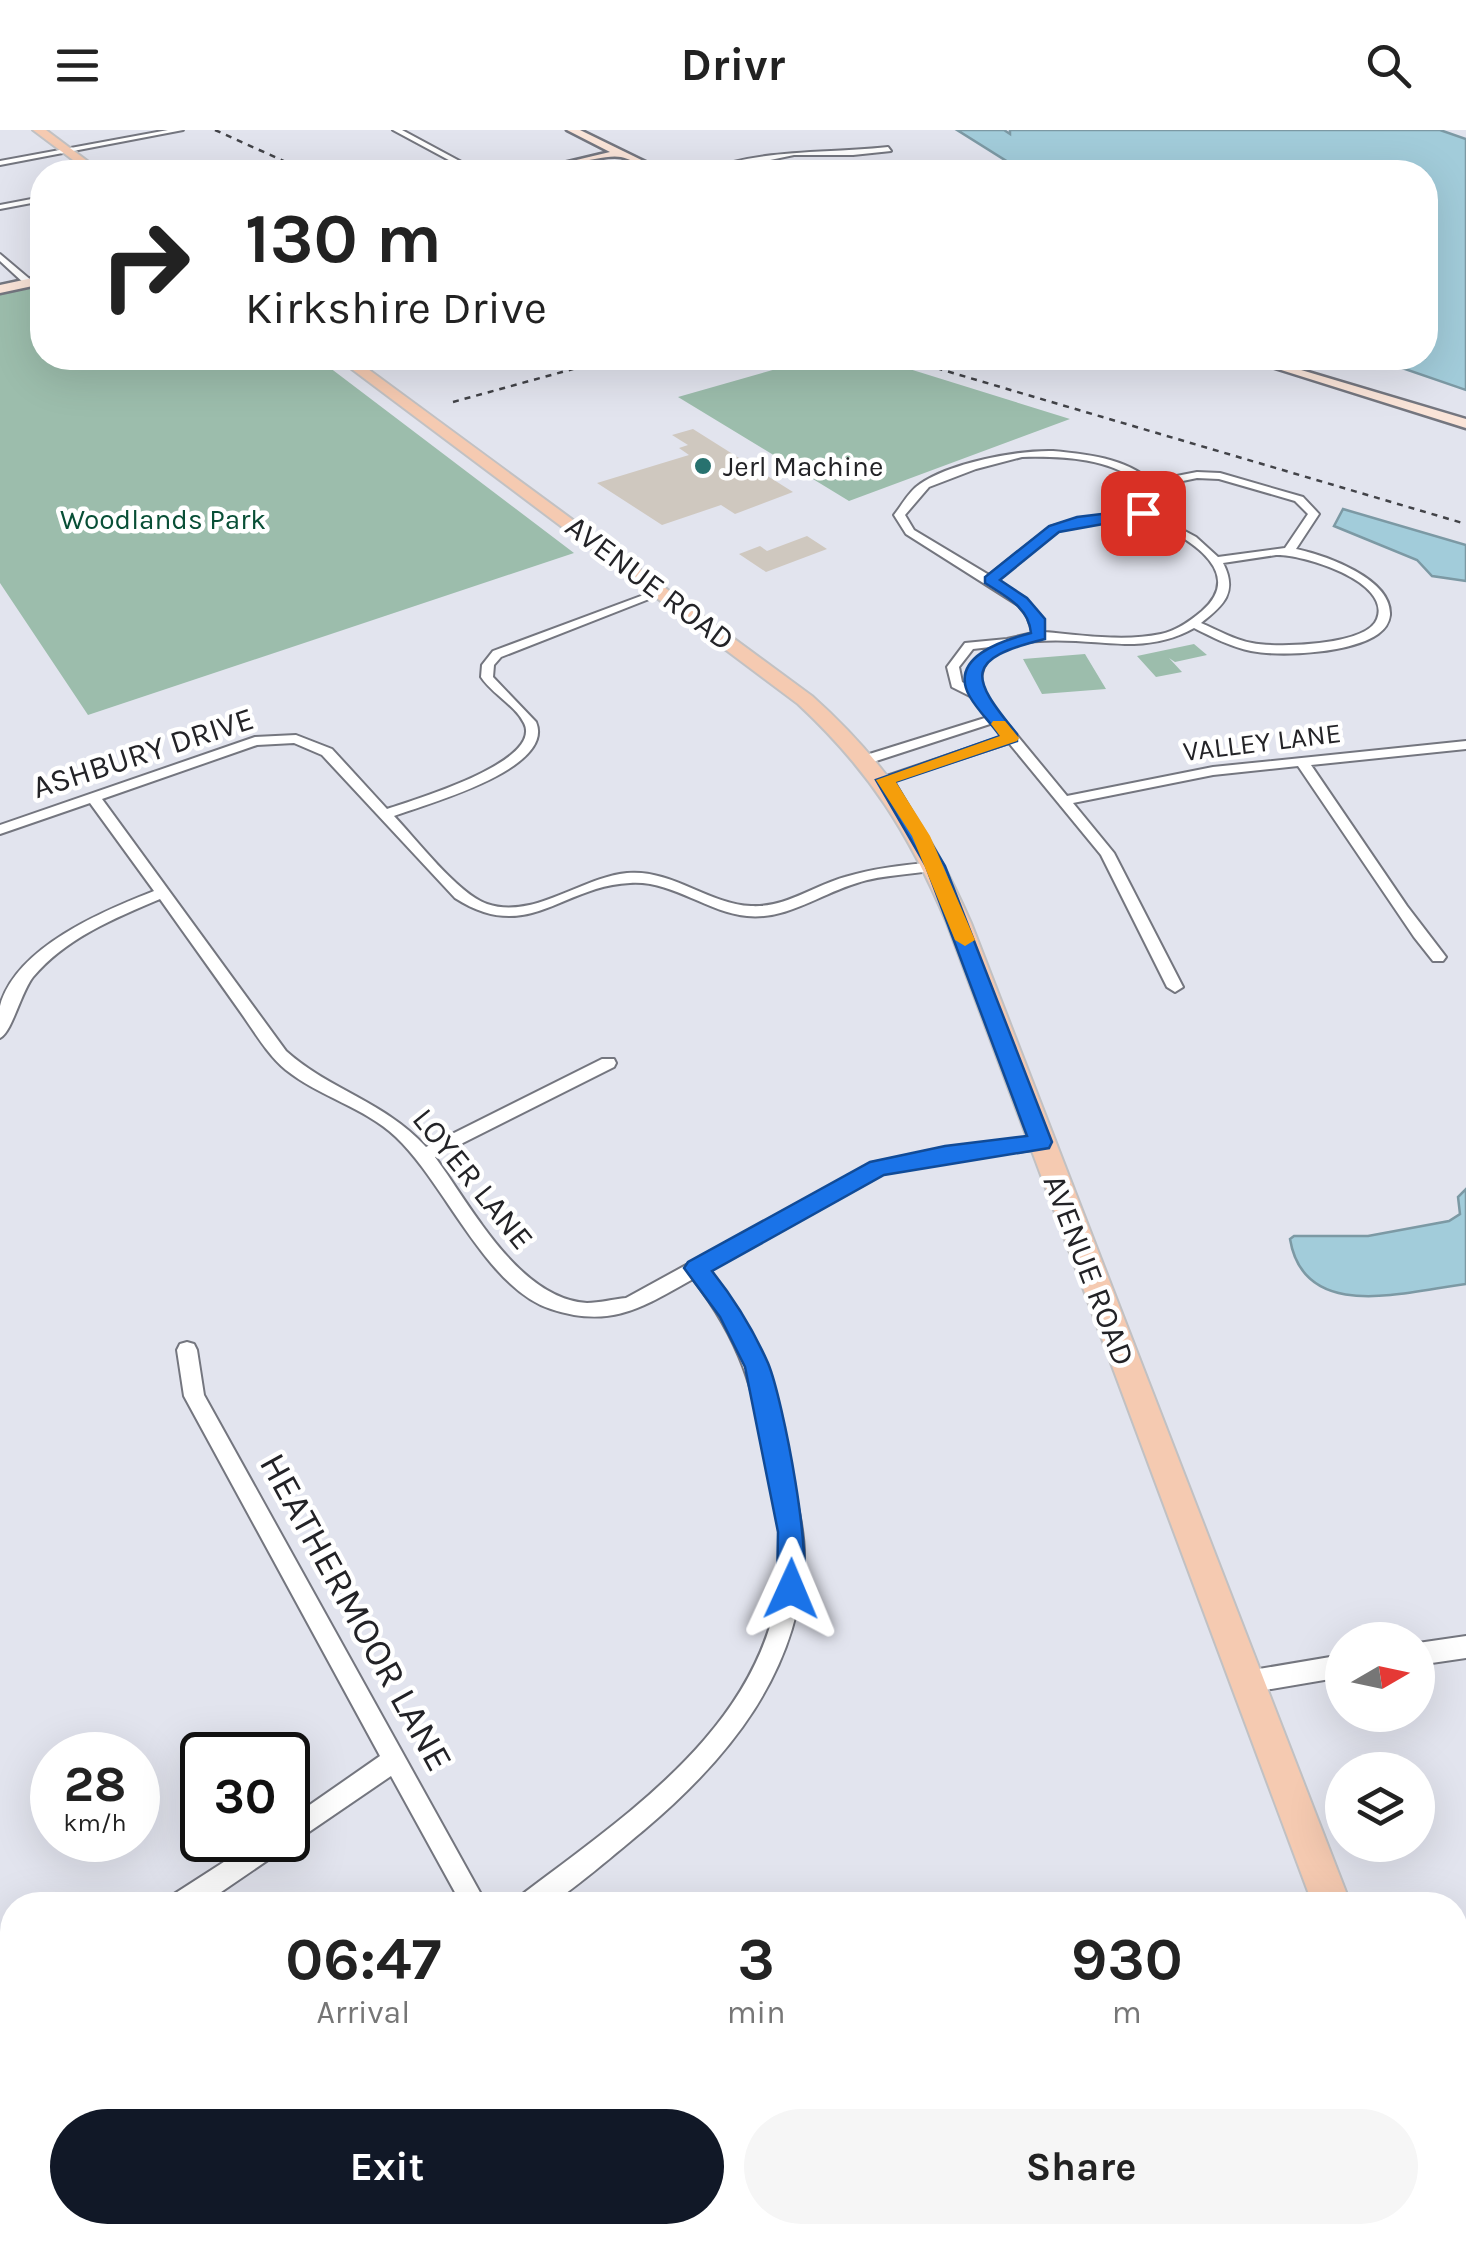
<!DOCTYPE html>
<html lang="en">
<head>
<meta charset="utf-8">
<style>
  body { margin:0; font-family:Karla,sans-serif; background:#f6f6f6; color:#222; height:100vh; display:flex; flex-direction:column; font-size:38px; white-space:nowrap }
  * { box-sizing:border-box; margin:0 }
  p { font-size:32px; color:#767676 }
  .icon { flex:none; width:55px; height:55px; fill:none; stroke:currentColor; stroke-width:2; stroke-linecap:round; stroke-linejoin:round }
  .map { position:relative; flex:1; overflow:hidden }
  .side { position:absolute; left:0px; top:1762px; width:1468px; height:352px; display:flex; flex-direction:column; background:#fff; border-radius:40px 40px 0 0; box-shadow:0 10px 40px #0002 }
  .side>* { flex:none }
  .guide { position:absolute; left:30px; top:30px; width:1408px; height:210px; border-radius:40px; box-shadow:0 10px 40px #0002; background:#fff; color:#222; overflow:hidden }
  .needle { width:65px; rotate:81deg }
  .buttons { position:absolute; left:1325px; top:1492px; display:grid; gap:20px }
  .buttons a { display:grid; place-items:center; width:110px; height:110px; border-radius:50%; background:#fff; box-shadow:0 10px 40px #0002; font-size:50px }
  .speed { position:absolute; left:30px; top:1602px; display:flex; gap:20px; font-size:50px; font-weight:700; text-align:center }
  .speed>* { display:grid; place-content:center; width:130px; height:130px; border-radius:50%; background:#fff; box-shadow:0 10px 40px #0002; line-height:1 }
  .speed small { font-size:25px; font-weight:400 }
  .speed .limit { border:5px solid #111; border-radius:15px; background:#fff; color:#111 }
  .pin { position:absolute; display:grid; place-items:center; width:85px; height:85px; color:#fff; margin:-42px; border-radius:20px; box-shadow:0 5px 15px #0006 }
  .me { position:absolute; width:110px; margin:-55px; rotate:1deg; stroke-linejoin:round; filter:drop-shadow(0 0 8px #0008) }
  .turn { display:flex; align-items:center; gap:35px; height:210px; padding:0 50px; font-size:45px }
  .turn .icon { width:130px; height:130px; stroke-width:2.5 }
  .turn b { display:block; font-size:70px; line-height:85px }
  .eta { display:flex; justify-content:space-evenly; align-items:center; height:170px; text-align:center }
  .eta b { font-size:60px; font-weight:700; line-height:70px }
  .cta { display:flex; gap:20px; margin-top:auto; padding:20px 50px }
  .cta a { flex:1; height:115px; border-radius:60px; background:#111827; color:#fff; font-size:40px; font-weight:700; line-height:115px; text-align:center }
  .cta a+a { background:#f6f6f6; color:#222 }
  header { display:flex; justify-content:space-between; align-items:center; height:130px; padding:0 50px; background:#fff; font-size:45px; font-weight:700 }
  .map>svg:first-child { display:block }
</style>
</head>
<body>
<header><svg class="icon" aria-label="menu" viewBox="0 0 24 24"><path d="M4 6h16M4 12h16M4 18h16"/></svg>Drivr<svg class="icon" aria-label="search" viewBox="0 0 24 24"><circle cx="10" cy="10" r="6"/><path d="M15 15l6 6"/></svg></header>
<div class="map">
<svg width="1466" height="2113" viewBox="0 0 1466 2113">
  <rect width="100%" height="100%" fill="#e2e4ee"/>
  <!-- green -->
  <path fill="#9cbdac" d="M42,155v73h275l257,195 -486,162 -88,-132v-289z
    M815,228h59l196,61 -221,82 -171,-104z
    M1194,514l13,11 -32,7 -6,-4 13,14 -26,5 -19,-21z
    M1085,524l21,35 -64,5 -19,-35z"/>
  <!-- water -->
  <path fill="#a2ccda" stroke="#7c99a4" stroke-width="2.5" d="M957,0h47l6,4v-4h430l26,9v251l-93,-32h52v-186h-401z
    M1343,379l123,36v36l-34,-5 -15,-16 -83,-34z
    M1466,1059v95c-59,7 -162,40 -176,-45l4,-3h74l81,-15 11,-7 -2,-17z"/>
  <!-- building -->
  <path fill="#cfc8bf" d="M693,299l100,63 -58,22 -14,-9 -59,20 -65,-42 92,-28 -10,-7 9,-3 -16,-10z
    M807,406l20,13 -61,23 -27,-18 21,-8 7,5z"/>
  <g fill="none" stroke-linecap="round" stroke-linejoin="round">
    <!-- street casing -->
    <g stroke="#74767f" stroke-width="4">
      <path id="street" d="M168,0h15l-183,35v-4z
        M393,0h9l78,42h-9z
        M888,17l3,4 -38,4h-59l-80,17h-12c58,-24 125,-18 186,-25z
        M42,67v4l-42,8v-4z
        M0,124l32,27v4h-6l-26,-24z
        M1053,321c33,3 72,7 98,30l46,-9 23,1 83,24 16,17 -23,35c28,6 96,29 94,66 -1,8 -5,14 -12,19 -27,19 -95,23 -127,17 -20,-4 -39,-14 -57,-23 -19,11 -39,15 -60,16 -41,2 -166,-26 -152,49l85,103 146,-29 253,-26v8l-155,16 96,141 36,47 3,4 -3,4h-10l-19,-24 -116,-171 -85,9 -140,28 41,50 69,134 -8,5 -8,-5 -66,-132 -92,-112 -119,39h-10l-2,-3 126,-43 -11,-13 -120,39h-10v-6l125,-39 -16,-20 -20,-10 -5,-20 18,-24 42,-4 26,-6 -6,-17 -9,-11 -112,-71 -12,-19c8,-10 15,-24 26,-31 30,-21 97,-34 133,-33zM1022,327c40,-1 91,1 122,29l-6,24 -61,9 -27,8 -61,48 -75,-45 -9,-15 24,-28 47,-18zM1197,348l22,1 76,22 13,13 -23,34 -67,9 -22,-20 -47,-25 5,-25zM1142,386c34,16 109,52 60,95 -12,10 -26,20 -41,23 -38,8 -79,1 -117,-2l-12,-26 -35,-26 61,-49 20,-6zM1276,425c26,-1 116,26 101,64 -10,27 -101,29 -125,24 -18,-3 -34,-13 -51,-20 23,-18 37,-31 22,-60zM990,517c-12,10 -25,22 -22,38l-6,-3 -3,-15 14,-18z
        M657,460l10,2 -166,65 -7,8 -1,12 43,45c20,47 -110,82 -142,94 22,23 64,78 93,88 46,16 95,-27 140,-31 45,-4 81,31 124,33 34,2 62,-20 94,-29 29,-9 60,-12 90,-15l5,1v6c-27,6 -56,5 -83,14 -37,11 -70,37 -110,33 -41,-4 -75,-36 -117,-33 -69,3 -102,62 -175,15l-133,-143 -28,-12 -37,2 -155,54 184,252c45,40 98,50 140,96l176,-88h12l2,4 -2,4 -179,90c36,49 84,142 152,146 12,0 27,-4 39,-5l246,-135 73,-15 96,-11 9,6 -9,6 -96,11 -63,14 -174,96c44,57 66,118 79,188 6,32 17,65 17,98 -4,116 -76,203 -160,274 -16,13 -83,71 -97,75 -8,2 -21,0 -30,0l3,-9c116,-88 257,-180 262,-341 1,-30 -8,-60 -14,-89 -14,-77 -27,-125 -75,-187 -50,28 -82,50 -142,30 -65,-21 -106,-126 -155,-172 -32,-30 -76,-40 -110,-67 -19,-16 -32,-39 -47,-60 -26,-37 -53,-74 -79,-111 -47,20 -94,39 -127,78 -12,15 -21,55 -33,61 0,-10 0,-23 0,-32 16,-59 103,-95 154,-115l-64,-88 -90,31v-9l255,-88 41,-2 36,14 55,60c26,-9 157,-47 137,-86 -9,-18 -32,-29 -43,-46l1,-12 11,-14z
        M187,1212l7,2 3,6 7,45 283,510h-25l-71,-129 -189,129h-34l3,-9 87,-56h30v-20l92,-64 -196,-360 -7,-46 3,-6z
        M1466,1506v22l-48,7v-22z
        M1342,1525v22l-95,16 -8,-3 -3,-8 3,-8 8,-3z
        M12,1869v28l-12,6v-28z
        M0,1990l9,4 3,7v49l-10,-4 -2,-6z
        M23,2102h28l4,11h-28z
        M643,2102h30l4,11h-29z"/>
    </g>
    <!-- secondary casing -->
    <g stroke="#74767f" stroke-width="5">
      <path id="secondary" d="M567,0h13l86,42c-18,1 -28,-11 -45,-15 -19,-4 -69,15 -95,15l84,-20z
        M42,146v8l-42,9v-8z
        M1243,228h18l205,61v9z"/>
    </g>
    <!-- primary casing -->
    <g stroke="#c1c1c3" stroke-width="4">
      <path id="primary" d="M33,0h13l56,42h-13z
        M337,228h16l459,338c76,68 118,134 159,227l380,982h-38l-366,-982c-38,-90 -77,-152 -149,-219z
        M1455,2073l11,5v35h-26l-4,-11h19z"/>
    </g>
    <!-- street -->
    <use href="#street" fill="#fff" fill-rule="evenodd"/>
    <!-- secondary -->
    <use href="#secondary" fill="#fae4d8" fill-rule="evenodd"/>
    <!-- primary -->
    <use href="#primary" fill="#f5cab1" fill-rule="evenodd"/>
    <!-- rail -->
    <path stroke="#424348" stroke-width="2.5" stroke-dasharray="6 6" stroke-linecap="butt" d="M215,0l93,42
      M902,228l564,166
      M453,272l160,-44"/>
  </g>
  <!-- route -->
  <path fill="#1a73e8" stroke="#114b97" stroke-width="2.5" d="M1143,379l5,1v6l-89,16 -59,48 27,18 18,21v20c-81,20 -76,37 -28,95v7l-122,41 50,84 107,276 -3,6 -165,27 -172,96c23,29 41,58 56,92 15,36 47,202 33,235l-10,4 -10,-4 -4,-9 1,-57 -33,-165 -25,-50 -36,-49 4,-6 182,-100 75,-16 82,-10 -101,-270 -50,-86 124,-44c-9,-13 -22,-25 -30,-39 -23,-40 34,-57 61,-64 -2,-26 -26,-37 -46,-50v-6l64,-51 28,-9z"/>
  <!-- slow -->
  <path fill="#f59e0b" d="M993,591h12l14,17 -2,3 -121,41 34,54 45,104 -10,6 -10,-6 -43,-104 -36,-56 124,-44 -9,-12z"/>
  <!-- markers -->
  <circle fill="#28726f" stroke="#fff" stroke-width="4" cx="703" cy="336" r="10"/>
  <g text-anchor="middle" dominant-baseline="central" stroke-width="9" stroke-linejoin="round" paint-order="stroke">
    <!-- far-poi labels -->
    <g font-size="28" fill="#232327" stroke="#fff" text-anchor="start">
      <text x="723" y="336">Jerl Machine</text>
    </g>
    <!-- far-park labels -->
    <g font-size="28" fill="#084f36" stroke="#fff">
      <text x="163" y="389">Woodlands Park</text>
    </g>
    <!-- far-street labels -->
    <g font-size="28" fill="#232327" stroke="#fff">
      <text transform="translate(1262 612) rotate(-7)">VALLEY LANE</text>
    </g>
    <!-- street labels -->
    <g font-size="32" fill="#232327" stroke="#fff">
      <text transform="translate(650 453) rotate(37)">AVENUE ROAD</text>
      <text transform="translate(143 623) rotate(-18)">ASHBURY DRIVE</text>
      <text transform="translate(473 1049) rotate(51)">LOYER LANE</text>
      <text transform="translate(1089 1140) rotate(69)">AVENUE ROAD</text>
    </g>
    <!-- near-street labels -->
    <g font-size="38" fill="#232327" stroke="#fff">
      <text transform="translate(356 1482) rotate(61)">HEATHERMOOR LANE</text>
    </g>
  </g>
</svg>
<div class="buttons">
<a><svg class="needle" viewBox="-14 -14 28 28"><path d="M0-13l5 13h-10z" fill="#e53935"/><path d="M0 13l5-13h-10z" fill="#767676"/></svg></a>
<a><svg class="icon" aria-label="layers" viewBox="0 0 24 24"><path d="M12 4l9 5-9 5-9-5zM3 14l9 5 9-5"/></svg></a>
</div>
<div class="speed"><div>28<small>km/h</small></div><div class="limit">30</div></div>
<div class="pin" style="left:1143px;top:383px;background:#d93025"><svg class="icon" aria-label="arrive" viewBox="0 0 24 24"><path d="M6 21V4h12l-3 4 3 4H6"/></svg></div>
<svg class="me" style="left:791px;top:1459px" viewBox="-20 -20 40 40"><path d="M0-17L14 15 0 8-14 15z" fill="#1a73e8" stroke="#fff" stroke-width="4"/></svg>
<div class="guide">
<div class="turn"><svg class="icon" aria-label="right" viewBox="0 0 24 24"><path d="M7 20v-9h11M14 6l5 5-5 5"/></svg><div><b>130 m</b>Kirkshire Drive</div></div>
</div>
<section class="side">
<div class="eta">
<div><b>06:47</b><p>Arrival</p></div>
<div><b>3</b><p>min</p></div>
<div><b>930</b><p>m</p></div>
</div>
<div class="cta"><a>Exit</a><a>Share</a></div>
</section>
</div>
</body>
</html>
